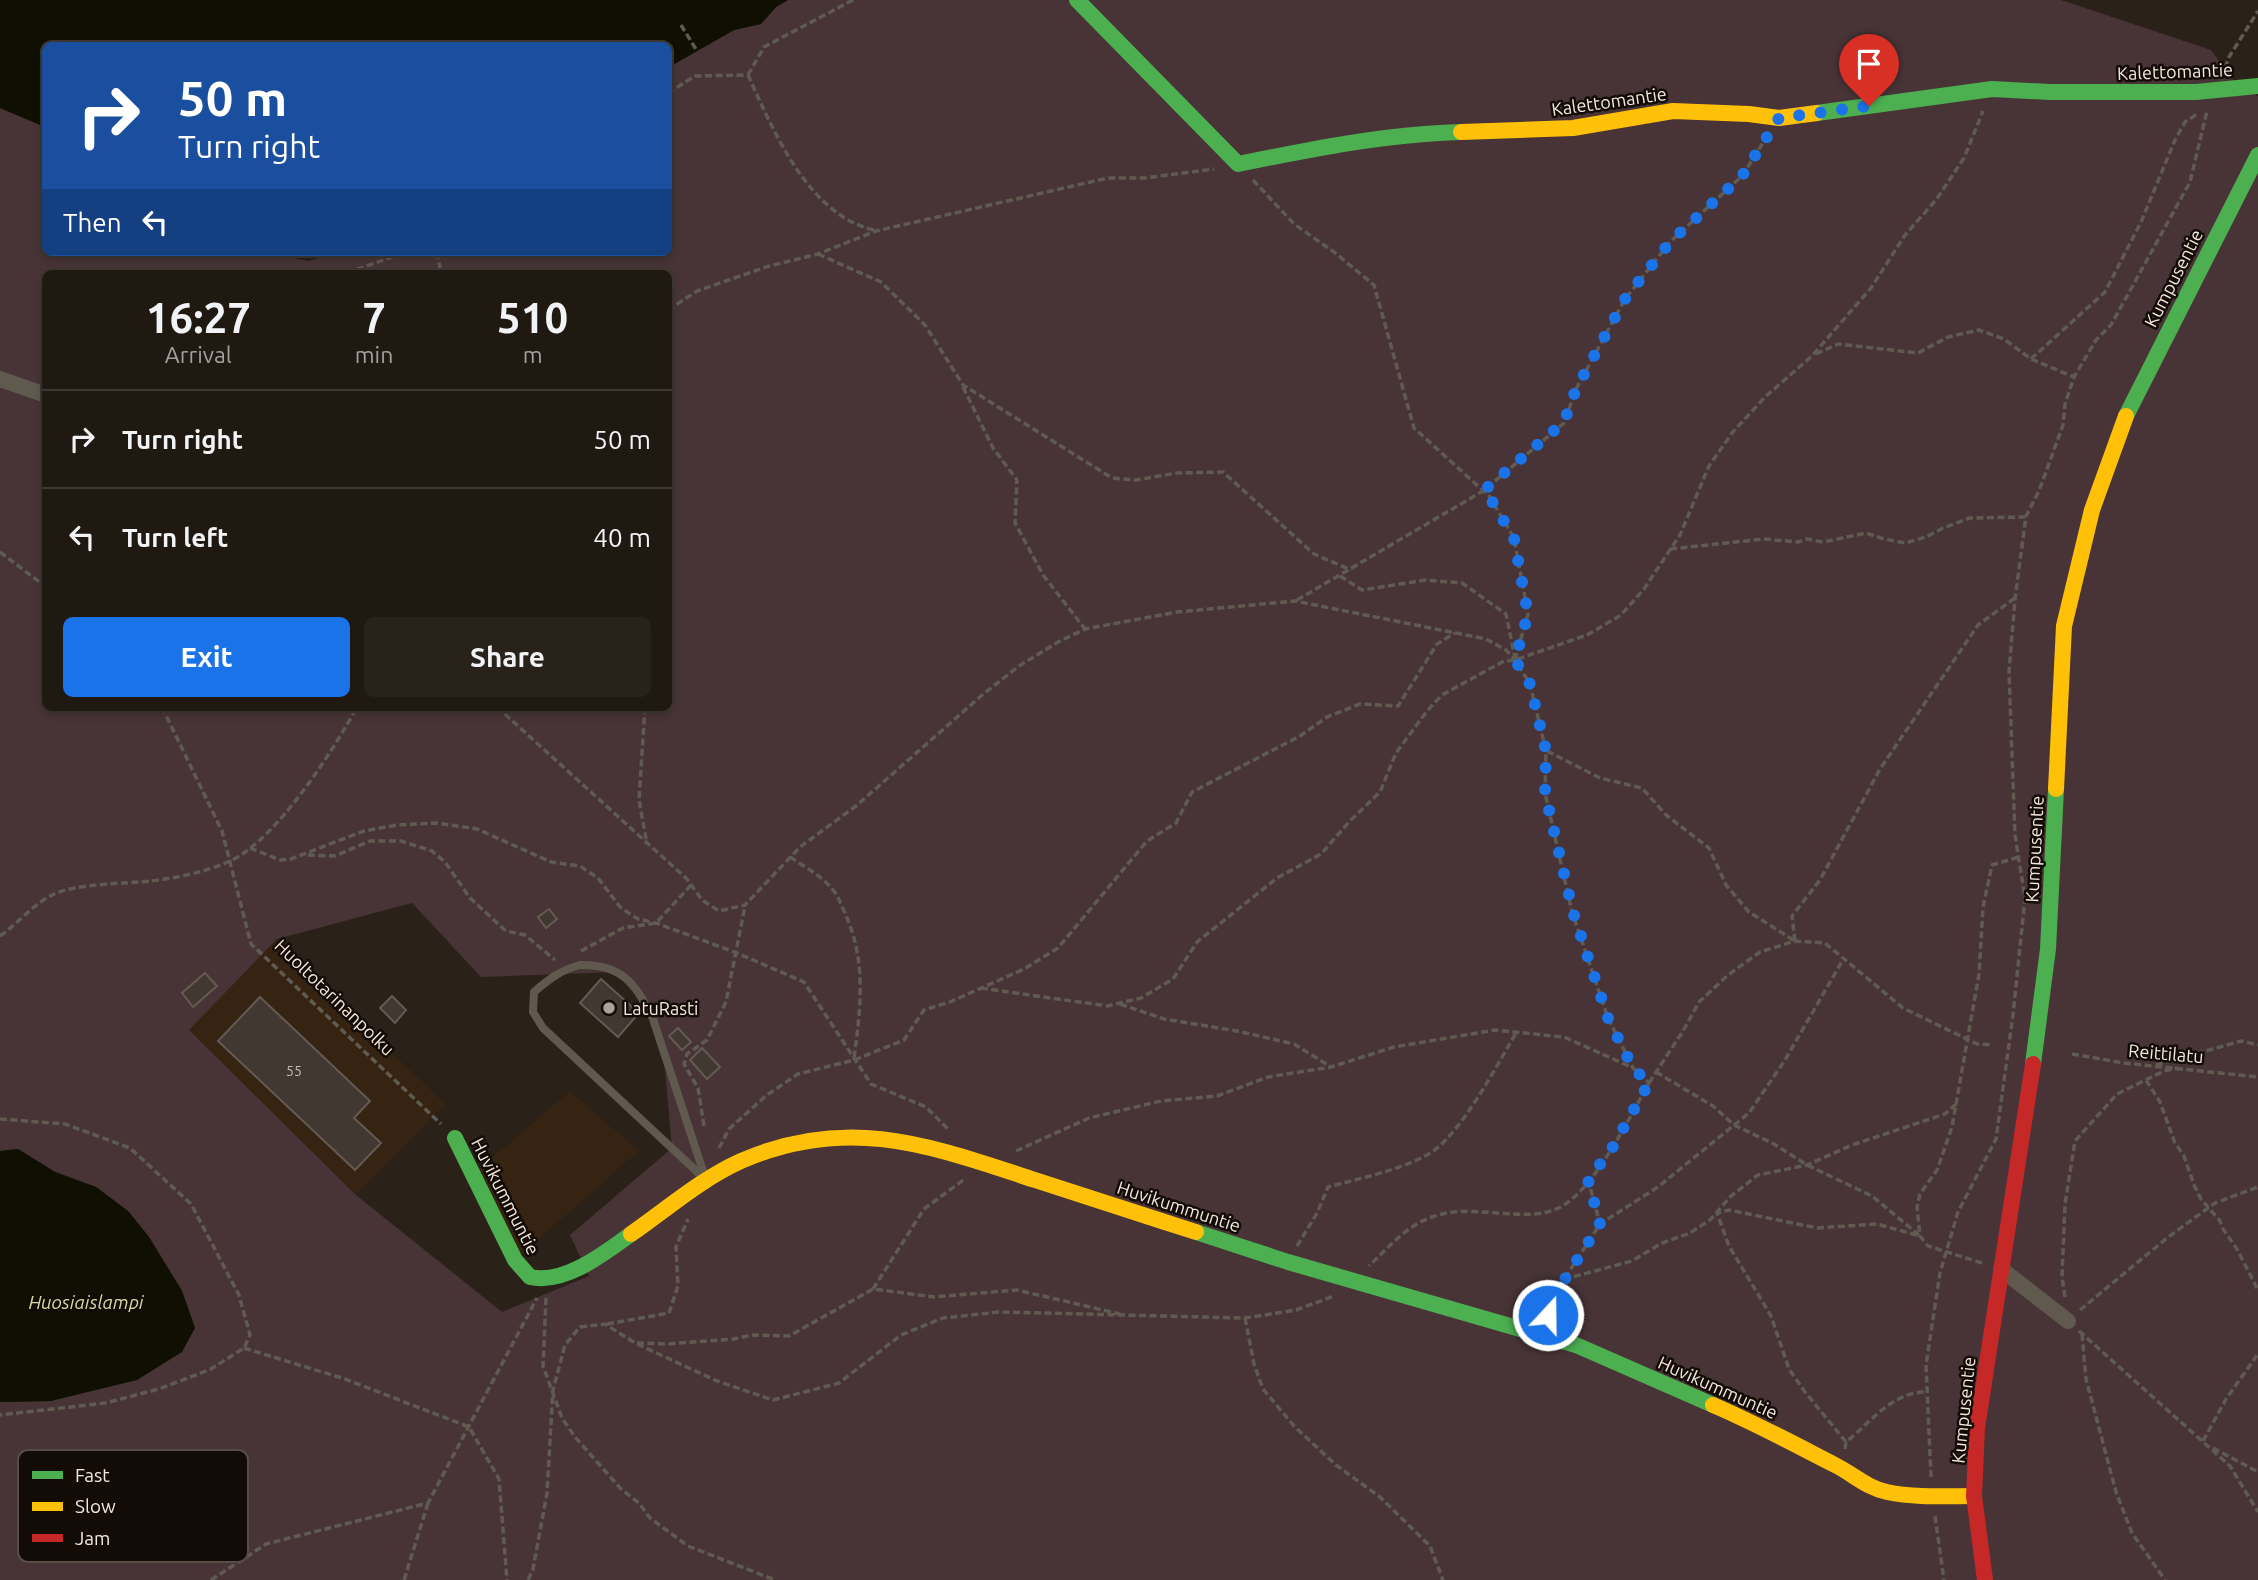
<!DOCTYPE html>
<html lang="en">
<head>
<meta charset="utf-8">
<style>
  body { margin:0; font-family:Ubuntu,sans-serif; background:#28221b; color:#f1f3f6; height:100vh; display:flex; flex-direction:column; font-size:26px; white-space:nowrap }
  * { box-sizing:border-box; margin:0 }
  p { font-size:23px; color:#a2a09f }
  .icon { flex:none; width:38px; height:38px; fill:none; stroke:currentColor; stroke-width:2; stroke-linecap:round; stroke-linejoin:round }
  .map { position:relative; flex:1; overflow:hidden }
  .panel { position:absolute; left:42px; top:270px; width:630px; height:441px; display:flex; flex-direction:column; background:#201912; border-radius:10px; box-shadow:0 4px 10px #0003,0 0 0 2px #3d3832 }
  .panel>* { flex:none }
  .guide { position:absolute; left:42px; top:42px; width:630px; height:214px; border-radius:10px; box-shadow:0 4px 10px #0003,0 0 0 2px #3d3832; background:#1a4fa0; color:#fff; overflow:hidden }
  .pin { position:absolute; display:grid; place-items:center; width:60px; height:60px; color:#fff; margin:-72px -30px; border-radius:50% 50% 50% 0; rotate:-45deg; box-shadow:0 0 7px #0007 }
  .pin .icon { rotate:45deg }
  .me { position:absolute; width:77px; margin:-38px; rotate:21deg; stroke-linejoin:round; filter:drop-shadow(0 0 5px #0008) }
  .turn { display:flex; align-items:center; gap:24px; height:147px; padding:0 21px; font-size:32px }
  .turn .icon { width:91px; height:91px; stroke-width:2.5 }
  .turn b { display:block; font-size:49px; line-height:60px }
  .then { display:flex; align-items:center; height:66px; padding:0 21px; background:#0003; gap:14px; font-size:26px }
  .eta { display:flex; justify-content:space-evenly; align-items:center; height:119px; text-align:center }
  .eta b { font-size:42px; font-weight:600; line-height:49px }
  .action { display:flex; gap:14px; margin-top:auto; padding:14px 21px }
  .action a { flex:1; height:80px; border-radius:10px; background:#1a73e8; color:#fff; font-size:28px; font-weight:600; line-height:80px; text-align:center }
  .action a+a { background:#28221b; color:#f1f3f6 }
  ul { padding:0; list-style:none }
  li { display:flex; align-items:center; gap:21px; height:98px; padding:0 21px; border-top:2px solid #3d3832 }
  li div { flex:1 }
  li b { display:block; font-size:26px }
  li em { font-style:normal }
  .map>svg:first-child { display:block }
</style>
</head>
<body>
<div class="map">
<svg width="2258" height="1580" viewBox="0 0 2258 1580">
  <rect width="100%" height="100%" fill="#2a2118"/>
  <!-- built -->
  <path fill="#372311" d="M277,939l168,165 -89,91 -168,-165z
    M570,1091l69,60 -124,109 -42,-86z"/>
  <!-- green -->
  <path fill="#483436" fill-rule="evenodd" d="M788,0h1273l150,50 29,39 18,7v1484h-2258v-178l51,-1 144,-73 -13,-37 -33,-54 -21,-26 -32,-24 -41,-15 -37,-23 -18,2v-1043l45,19 1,125h217l46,9 27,-9h332l1,-185 65,-37 27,-6 15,-17zM46,273h622v434h-622zM412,903l69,74 136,-5 27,26 19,50 9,100 -102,87 19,41 -87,36 -146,-117 -167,-165 88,-91z"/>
  <!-- water -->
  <path fill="#0f1002" d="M0,0h788l-12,7 -15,17 -27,6 -65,37 -1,-21h-622l-1,81 -45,-19z
    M18,1149l37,23 41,15 32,24 21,26 33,54 13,37 -13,24 -45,28 -86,21 -51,1v-251z"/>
  <!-- building -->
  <path fill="#423832" stroke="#645a54" stroke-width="2" d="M549,909l8,10 -11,9 -8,-11z
    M205,973l12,13 -24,21 -11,-14z
    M601,979l38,34 -21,24 -38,-34z
    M392,996l14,14 -11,13 -15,-15z
    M260,997l110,104 -16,17 27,25 -26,27 -137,-129z
    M678,1028l13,14 -9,8 -13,-14z
    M702,1048l18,19 -13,12 -17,-19z"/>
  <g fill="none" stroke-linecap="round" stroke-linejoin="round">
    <!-- path -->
    <path stroke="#605b52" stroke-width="3.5" stroke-dasharray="7 3.5" stroke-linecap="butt" d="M681,25l16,26
      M2225,68l4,-11 29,-46
      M748,75c25,55 60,140 126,155
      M748,75l16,-28 89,-47
      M668,93l27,-17 53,-1
      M1253,180l41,44 40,28 40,33 40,143 75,68 25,42 14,76 -13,46
      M437,252l4,21
      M818,254l63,28 44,43 38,60 149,93 24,2 41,-7 46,-1 91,82 37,16
      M347,273l59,-21
      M668,310l29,-19 69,-24 52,-13 58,-23 232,-53h37l69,-9
      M1816,354l22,-10 80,9 30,-16 31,-7 25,9 27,20 43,18
      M2031,359l74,-67 36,-70 34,-82 10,-18 12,-8
      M963,387l30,61 24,32 -2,43 28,52 42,54
      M1670,549l94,-10 34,3 9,-3 16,3 43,-9 18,6 21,4 21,-6 17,-9 27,-10 55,-1
      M0,552l46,35
      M1340,576l22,14 64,-10 36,3 44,31 9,44
      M1297,600l186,-109 81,-68 12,-34 49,-90 45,-57 72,-66 26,-41
      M162,707l60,124 29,113 190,180
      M497,707l190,172 15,21 17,11 26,-6 55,-58 56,-41 125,-110 38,-30 39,-24 27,-13 92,-17 118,-11 191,38 20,11 9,10 15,24 16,67 -1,42 27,119 36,106 25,50 16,15c-20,35 -52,101 -85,122 -34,22 -91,-4 -132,12 -26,9 -43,30 -63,49
      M645,707l-6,93 8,44
      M1547,751l53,27 42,10 24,27 43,33 17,37 23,27 46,29
      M250,848l30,12 11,-1 73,-28 33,-6 39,-2 41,6 74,33 29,4 18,12 22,29 18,12 18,4 81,30 67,29 67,102 55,23 23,23
      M308,855l27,1 35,-15h31l31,10 13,11 25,36 36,33 19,4 30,25
      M790,857c15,10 32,19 43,33 5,5 7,13 10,19 24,49 18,97 11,149
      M0,936c17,-12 32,-30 50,-40 23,-13 74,-12 101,-15 25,-3 54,-9 77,-19 47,-20 105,-111 129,-155
      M1795,941l-3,-25 28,-36 60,-111 98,-144 37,-27
      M581,951l42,-23 33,-5 36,-39
      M981,988l126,18 34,-8 32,-19 24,-37 80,-64 44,-24 28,-32 31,-30 16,-39 31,-42 15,-16 62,-34 11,-1 72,-25 34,-20 23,-26 36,-54 29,-69 23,-33 33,-36 47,-41 59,-68 34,-53 31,-35 28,-42 19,-47
      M1120,1004l44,15 73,12 57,13 37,23
      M2072,1054l52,9 134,14
      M2156,1065l85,-24 17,4
      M1656,1072l57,34 21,19 40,19 33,21 65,31 47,39
      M2146,1080l14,22 15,41 9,13 10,29 7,14 19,22 3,8 14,20 21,41
      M1649,1083l34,-52 16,-29 29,-27 32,-23 35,-11 30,2 78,65 74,36 16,1
      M0,1119l65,5 65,24 61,56 48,91 11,40 -6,13 -33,21 -52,20 -54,14 -105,12
      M704,1126l-6,-38 -14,-24 3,-10 20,-14 19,-38 19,-96
      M719,1148l10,-19 38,-34 31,-21 56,-14 50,-20 20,-30 26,-8 74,-33 34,-21 89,-107 29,-18 16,-31 108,-56 27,-19 33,-13 38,2 39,-62 18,-11
      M1016,1151l73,-33 72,-17 56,-5 51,-19 63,-10 63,-20 101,-17 69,7 67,30
      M1588,1179l12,45
      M1297,1246l20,-33 11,-26c33,-9 69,-16 99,-32 32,-17 70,-90 89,-122
      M1982,1263l-54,-17 -8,-10 -3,-29 3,-13 17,-24 15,-43 27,-153 4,-67 9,-42 27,-8
      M1565,1278l35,-54 58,-37 91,-74 36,-53 59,-102
      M873,1289l51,-80 42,-31
      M2065,1297l-3,-20 3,-73 10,-63 42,-47 47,-23 13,-3
      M546,1298l-3,68 19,52 13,19 46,52 18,14 11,15 38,28 87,34
      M2080,1310l87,-72 48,-35 43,-16
      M1548,1316l-1,-14 18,-23 67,-18 30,-18 28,-10 20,-13 21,-24 27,-21 49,-10 45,-20 93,-31 11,-10
      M1245,1318l9,46 9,25 31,37 42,39 44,32 50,49 13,34
      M607,1324l62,-11 9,-27 -2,-39 12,-28
      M2079,1331l151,135 28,46
      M2082,1334l4,45 30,113 16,41 33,47
      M637,1343l30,1 66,-5 20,-4 36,1 84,-47 61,8 83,-7 103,24
      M244,1348l101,31 124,48 30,52 8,101
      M2203,1441l23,-42 32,-45
      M1846,1442l-41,-50 -16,-23 -18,-53 -42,-70 -12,-33 12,-3 88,18 60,-4 43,12
      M2213,1448l45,24
      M1845,1449l1,-7c25,-20 47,-51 81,-50
      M1931,1477l-5,-112 14,-92 18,-61 38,-73 17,-124 12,-117 -10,-63 -6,-163 6,-73 11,-83 13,-25 24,-66 2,-21 9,-27 22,-37 15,-15 79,-143 17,-71
      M1935,1516l9,64
      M211,1580l55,-36 162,-41 109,-205
      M404,1580l24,-77
      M528,1580l5,-11 14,-76 6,-103 12,-45 15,-18 25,-3 30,19 82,38 56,19 66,-17 62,-48 42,-17 57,-6 245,6 51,-8 38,-14"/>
    <!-- lane -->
    <path stroke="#5f594e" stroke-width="8" d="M580,965c41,-1 56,18 73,54l53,161 -163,-152 -10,-16 1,-20c15,-13 27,-22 46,-27z"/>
    <!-- street -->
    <path stroke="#5f594e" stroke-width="16" d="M0,379l46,16
      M2001,1269l67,52"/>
    <!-- fast -->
    <path stroke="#4caf50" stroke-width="16" d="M1077,0l161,164c74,-15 148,-30 223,-32
      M1817,113l175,-24 59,3h145l62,-6
      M2126,416l132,-261
      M2033,1064l15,-115 8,-160
      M455,1138l60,122 15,17c34,8 75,-24 101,-43
      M1196,1232l92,30 288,83 137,60"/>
    <!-- slow -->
    <path stroke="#ffc107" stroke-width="16" d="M1461,132l112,-4 100,-17 76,3 30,4 38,-5
      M2056,789l8,-163 28,-116 34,-94
      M631,1234c36,-25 70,-55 110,-73 108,-47 190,-15 294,19 53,17 107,35 161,52
      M1713,1405c42,18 81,39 122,60 18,9 32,23 52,27 28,6 59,4 87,4"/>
    <!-- jam -->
    <path stroke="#c62828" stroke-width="16" d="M1985,1580l-11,-84 3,-68 56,-364"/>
  </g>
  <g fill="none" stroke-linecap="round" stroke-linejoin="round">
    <!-- route -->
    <path stroke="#1a73e8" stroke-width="12" stroke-dasharray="0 21.6" d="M1548,1315l-1,-13 18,-23 35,-55 -12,-44 23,-30 38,-67 -16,-15 -25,-50 -35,-106 -28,-119 1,-42 -16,-67 -15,-24 13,-46 -14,-76 -25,-42 -6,-5 81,-69 12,-33 49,-90 45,-57 72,-66 37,-58 90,-12"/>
  </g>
  <!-- markers -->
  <circle fill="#ada299" stroke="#130b06" stroke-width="2.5" cx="609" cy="1008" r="7"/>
  <g text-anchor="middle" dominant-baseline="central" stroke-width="5" stroke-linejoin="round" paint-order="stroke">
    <!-- number labels -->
    <g font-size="14" fill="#c7bbb3">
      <text x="294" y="1071">55</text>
    </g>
    <!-- street labels -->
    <g font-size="18" fill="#f3e7de" stroke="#130b06">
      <text transform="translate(2175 71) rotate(-2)">Kalettomantie</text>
      <text transform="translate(1609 101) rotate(-8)">Kalettomantie</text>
      <text transform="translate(2173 278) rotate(-63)">Kumpusentie</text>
      <text transform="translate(2034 849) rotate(-87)">Kumpusentie</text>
      <text transform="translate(335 997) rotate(44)">Huoltotarinanpolku</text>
      <text transform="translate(2166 1053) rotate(5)">Reittilatu</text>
      <text transform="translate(506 1196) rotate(63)">Huvikummuntie</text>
      <text transform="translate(1179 1206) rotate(18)">Huvikummuntie</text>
      <text transform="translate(1718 1387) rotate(24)">Huvikummuntie</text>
      <text transform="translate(1963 1410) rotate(-84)">Kumpusentie</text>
    </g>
    <!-- poi labels -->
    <g font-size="18" fill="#f3e7de" stroke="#130b06" text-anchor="start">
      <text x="623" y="1008">LatuRasti</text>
    </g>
    <!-- water labels -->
    <g font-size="19" font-style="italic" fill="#d4dba1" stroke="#130b06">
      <text x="86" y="1302">Huosiaislampi</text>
    </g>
  </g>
  <!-- legend -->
  <rect x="18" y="1450" width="230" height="112" rx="10" fill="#130b06" stroke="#564d47" stroke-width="2"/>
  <rect x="32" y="1471" width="31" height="8" fill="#4caf50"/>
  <rect x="32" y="1502" width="31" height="9" fill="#ffc107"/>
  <rect x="32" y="1534" width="31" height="8" fill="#c62828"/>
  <g font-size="19" fill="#f3e7de">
    <text x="75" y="1482">Fast</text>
    <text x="75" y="1513">Slow</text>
    <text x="75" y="1545">Jam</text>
  </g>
</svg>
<div class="pin" style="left:1869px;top:106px;background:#d93025"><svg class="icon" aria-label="arrive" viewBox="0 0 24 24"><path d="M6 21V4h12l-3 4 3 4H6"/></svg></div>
<svg class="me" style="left:1548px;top:1315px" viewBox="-20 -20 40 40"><circle r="17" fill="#1a73e8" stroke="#fff" stroke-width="3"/><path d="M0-11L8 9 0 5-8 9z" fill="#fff"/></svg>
<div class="guide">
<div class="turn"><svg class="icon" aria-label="right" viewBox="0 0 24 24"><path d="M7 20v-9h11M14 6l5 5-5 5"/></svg><div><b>50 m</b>Turn right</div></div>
<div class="then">Then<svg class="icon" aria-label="left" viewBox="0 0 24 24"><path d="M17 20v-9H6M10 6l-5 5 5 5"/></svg></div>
</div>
<section class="panel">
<div class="eta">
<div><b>16:27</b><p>Arrival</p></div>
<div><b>7</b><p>min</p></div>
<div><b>510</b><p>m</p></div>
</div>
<ul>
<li><svg class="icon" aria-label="right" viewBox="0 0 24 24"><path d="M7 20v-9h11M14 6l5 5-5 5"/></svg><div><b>Turn right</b></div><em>50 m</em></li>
<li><svg class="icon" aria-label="left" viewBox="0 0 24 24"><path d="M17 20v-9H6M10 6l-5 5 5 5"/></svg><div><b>Turn left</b></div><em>40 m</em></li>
</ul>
<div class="action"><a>Exit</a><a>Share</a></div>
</section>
</div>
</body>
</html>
